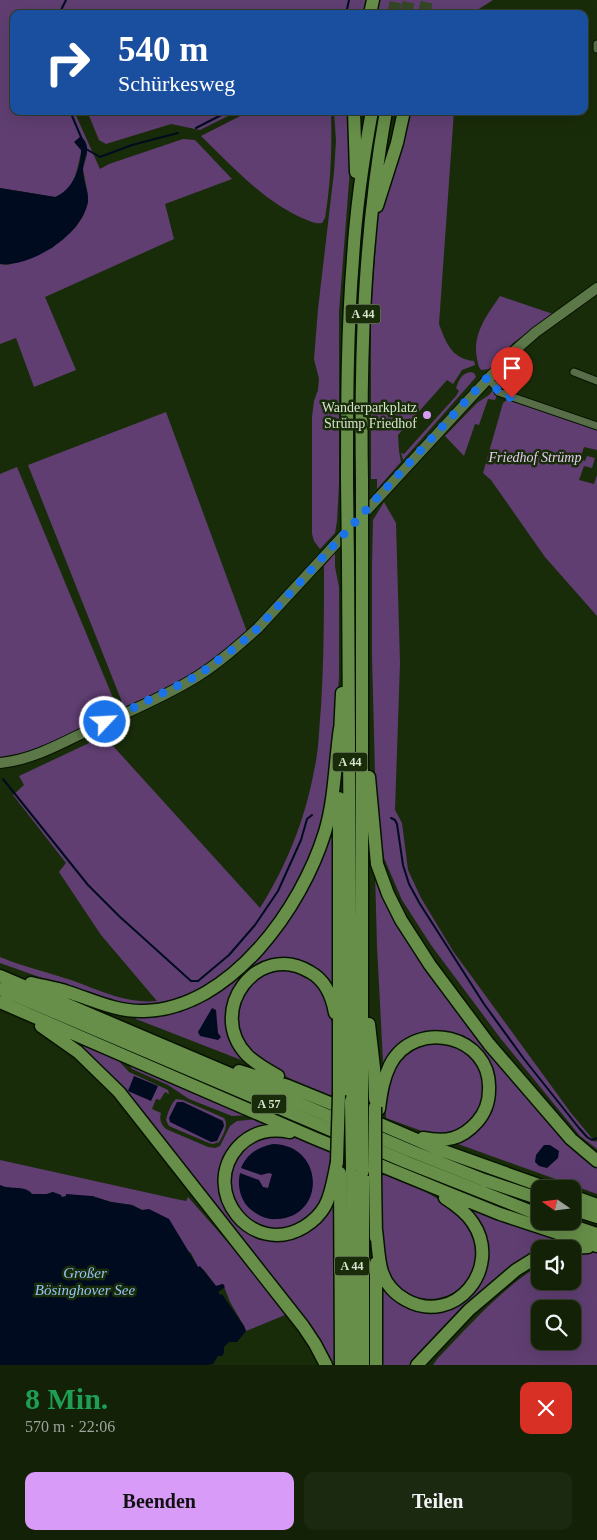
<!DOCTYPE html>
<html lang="de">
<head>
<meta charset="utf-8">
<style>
  body { margin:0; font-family:"Times New Roman",serif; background:#1c2911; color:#f1f3f6; height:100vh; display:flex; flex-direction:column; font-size:19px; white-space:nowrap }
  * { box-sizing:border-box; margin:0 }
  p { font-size:16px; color:#9da39b }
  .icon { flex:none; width:28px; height:28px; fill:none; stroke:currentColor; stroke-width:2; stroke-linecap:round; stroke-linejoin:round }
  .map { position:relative; height:1365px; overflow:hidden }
  .side { display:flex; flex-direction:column; background:#132107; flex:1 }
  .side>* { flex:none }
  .banner { position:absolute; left:10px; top:10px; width:578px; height:105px; border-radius:10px; box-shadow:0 5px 20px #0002,0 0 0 1px #323e28; background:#1a4fa0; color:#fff; overflow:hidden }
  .needle { width:32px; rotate:284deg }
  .fabs { position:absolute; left:531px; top:1180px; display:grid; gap:10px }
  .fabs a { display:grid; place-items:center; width:50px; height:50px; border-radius:10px; background:#132107; box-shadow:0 5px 20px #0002,0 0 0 1px #323e28; font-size:25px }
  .pin { position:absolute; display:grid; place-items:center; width:42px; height:42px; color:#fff; margin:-51px -21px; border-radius:50% 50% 50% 0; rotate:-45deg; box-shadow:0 0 5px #0007 }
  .pin .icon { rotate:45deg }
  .me { position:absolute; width:55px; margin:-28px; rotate:65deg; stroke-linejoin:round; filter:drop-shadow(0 0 4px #0008) }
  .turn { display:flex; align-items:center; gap:18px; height:105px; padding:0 25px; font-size:22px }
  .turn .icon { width:65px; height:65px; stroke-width:2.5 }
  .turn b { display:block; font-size:35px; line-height:42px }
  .round { display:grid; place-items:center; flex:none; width:52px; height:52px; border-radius:10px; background:#1c2911 }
  .headline { display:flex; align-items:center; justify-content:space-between; height:85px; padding:0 25px }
  h1 { font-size:30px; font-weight:600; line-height:38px; color:#1e9e55 }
  .button { display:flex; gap:10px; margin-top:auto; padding:10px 25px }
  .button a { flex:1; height:58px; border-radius:10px; background:#d89bf8; color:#111; font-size:20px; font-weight:600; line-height:58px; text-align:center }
  .button a+a { background:#1c2911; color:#f1f3f6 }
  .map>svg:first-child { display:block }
</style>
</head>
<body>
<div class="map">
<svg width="597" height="1365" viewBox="0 0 597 1365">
  <rect width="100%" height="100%" fill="#192c09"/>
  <!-- green -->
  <path fill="#603e72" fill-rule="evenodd" d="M0,0h493l-22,14h-457v97h60l26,58 9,-5 74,-25 12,1 37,39 -67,25 9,35 -129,58 31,73 -42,17 -18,-49 -16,6v-80l8,1 44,-17 23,-20 8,-12 4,-13 1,-8 -5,-26 4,-15 -2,-13c-9,20 -5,47 -30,56l-55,-9z
    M87,111h151l-38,19 -29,-6 -65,20 -7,-4z
    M250,111h81c1,36 0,71 -6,107l-3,5c-6,1 -10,-1 -15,-3 -42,-17 -74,-53 -106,-84z
    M334,111h15l1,58 -11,143v173l-2,36 -2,12 -15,16 -6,-8 -2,-7v-117l2,-16 4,-11 1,-11 -5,-20 4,-50 16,-137 2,-31z
    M407,111h47l-15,213c7,19 13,35 35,37l1,4 -13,5 -9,14 -6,-4 -49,55 1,16 2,11 -24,27v-10h-6v-166l7,-99z
    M500,296l53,18 -40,29 -23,26 -9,1c-3,-4 -3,-7 -4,-11 -5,-25 10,-44 23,-63z
    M470,372l4,1 2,4 -73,83 -2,-7 3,1 52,-58 3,-5 -3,-3c3,-8 5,-14 14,-16z
    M496,387l2,5 -3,8 -7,-1 -9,26 -4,-1 -11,32 -19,-20 32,-33 12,-8z
    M507,400l90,30v20l-13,-3 -4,12 5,2 2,-5 8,2 -3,10 -8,-2 -5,14 15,4 3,-9v141l-52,-59 -54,-77 -8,-7 20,-70z
    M166,412l81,220 -25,25 -57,32 -41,18 -96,-242z
    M17,467l99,238 -10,14 -79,33 -27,5v-283z
    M384,502l12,21 4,140 -5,147 7,13 6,47 13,28 32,53 118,162 24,29 2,-1v8l-17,-13 -79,-97 -70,-94 -29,-45 -18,-42 -8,-48 -4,-154v-91l1,-45z
    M335,553v14l4,20v90l-6,77 -9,66 -20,55 -30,49 -42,44 -26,19 -42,18h-39l-46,-14 -79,-28v-6c24,10 47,15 71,23 28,10 55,24 86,21l-56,-66 -42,-63 7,-9 -53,-68 11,-10 -5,-9 85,-40 156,172c26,-41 45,-88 54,-137 5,-21 5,-43 7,-64 3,-48 3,-94 3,-141z
    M334,817l1,174 -9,-11 -54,-18 -43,44 20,57 -113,-44 1,-4 30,-2 93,-62z
    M375,871l45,81 177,213v29l-211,-76 -9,-172z
    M282,970c63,2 51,84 51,127 -33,-13 -98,-37 -95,-82 1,-7 1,-12 5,-18 8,-15 21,-24 39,-27z
    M64,1035l52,23 13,14 39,18 1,4 -4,-2 -5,8 -4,-1 -4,10 9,4c-2,6 0,12 5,16l42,18 7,1 5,-2 10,-20 7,-5 21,-2 14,6 -41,26v63l54,24 49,-44 2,171h-7l-17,-32z
    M127,1062l123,53 -18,1 -43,-17 -21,-14 -36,-16z
    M176,1099l7,1 41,18c5,7 -1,17 -5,24l-6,2 -4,-1 -40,-17 -3,-6c2,-7 4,-15 10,-21z
    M285,1136l19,4 27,11c-2,18 -3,36 -12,52 -30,54 -110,12 -82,-42 9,-19 28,-24 48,-25z
    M0,1160l176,39 10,2 2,-4 102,116 -44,18 -2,-5 -14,-24 -7,-18 -7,2 -12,-16 -6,-3 -7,-14 -5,-3 -6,-11 -38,-29 -10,-5 -21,-3 -19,-6 -31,1 -8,-5 -6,2h-15l-7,-5 -24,-2 -1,-2z
    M381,1171c29,13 60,25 82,48 33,37 -1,93 -49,77 -10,-4 -20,-12 -25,-23 -13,-24 -8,-74 -8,-102z
    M461,1205l103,36 -24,8 -128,116h-31l-1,-82 8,6 57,19 42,-45z
    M573,1252l24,1v112h-164l5,-7c32,-33 63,-69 102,-93v16h32zM540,1309h32v32h-32z"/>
  <!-- water -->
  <path fill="#000b20" d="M81,136c12,13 3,19 2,32 -1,12 6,23 5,34 -6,33 -56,65 -88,62v-76l55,9c18,-7 26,-29 26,-47l-7,-8z
    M212,1008l4,2 2,23 3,4 -3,3 -18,-4 -2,-4z
    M134,1076l24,10 -7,15 -23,-10z
    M177,1102h6l40,19 1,5 -7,15 -6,1 -41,-20 -1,-4z
    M273,1144c52,1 53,73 4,75 -10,1 -20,-4 -28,-11 -9,-9 -12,-23 -9,-35l19,7 4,7 5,1 4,-14 -3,-1 -8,2 -20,-7c6,-14 17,-21 32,-24z
    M544,1145h6l9,6 -1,7 -11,10 -8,-2 -4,-4 1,-7z
    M0,1185c10,5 26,0 32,9h15l6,-2 8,3 1,2 4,-1v-2l26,2 19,6 21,3 10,5 7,-1 20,10 29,48 2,-1 16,20 7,-2 2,3 -7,5 2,3 2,-1 22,32 2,5 -9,11h-8l-5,5v6l-2,3h-4l-5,8 -6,1h-207z"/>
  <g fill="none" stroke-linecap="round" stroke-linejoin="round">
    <!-- stream -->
    <path stroke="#000b20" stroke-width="2" d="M59,14l7,-14
      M346,14l3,-14
      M70,111l11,26
      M196,128l33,-17
      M86,149l14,8 32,-12 46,-12
      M3,779l85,106 31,31 72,65h7l31,-26 26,-30 23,-34 23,-51 6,-21 5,-4
      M391,818l4,2 2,4 6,41 6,19 11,20 64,100 40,55 55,69 8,9 5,3 5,-2"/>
    <!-- motorway-tunnel -->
    <path stroke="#354727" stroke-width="12" stroke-dasharray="12 6" stroke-linecap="butt" d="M393,14l3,-14
      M406,14l3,-14
      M424,14l3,-14"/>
    <!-- minor casing -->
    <g stroke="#061300" stroke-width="9">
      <path id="minor" d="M597,44v5
        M574,372l23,9
        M487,378l9,9 2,5 99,34"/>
    </g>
    <!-- secondary casing -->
    <g stroke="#061300" stroke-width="12">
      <path id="secondary" d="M0,763c32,-3 60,-19 89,-33 36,-17 76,-33 109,-54 22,-14 41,-31 60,-48l255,-276 23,-20 61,-44"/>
    </g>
    <!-- motorway casing -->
    <g stroke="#061300" stroke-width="15">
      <path id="motorway" d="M370,14l3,-14
        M354,111l2,61
        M377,206l20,-63 7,-32
        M362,480c-2,-124 2,-246 24,-369
        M347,481c0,-74 0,-149 6,-223 3,-50 10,-98 19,-147
        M362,555v548
        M348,563l3,538
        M340,735l2,-42
        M369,777l8,87 11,30 13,26 29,45 59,79 82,95 26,22
        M339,798v297
        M0,976l411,175 73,29 56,19
        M31,983c12,3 25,5 37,9 25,8 49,20 76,19 87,-2 158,-104 181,-179 10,-33 10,-70 15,-104
        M0,989l406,173 134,53
        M0,1002l314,136 129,53 57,23 97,32
        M369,1024l5,44 1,31
        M41,1026l37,26 41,40 184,234 12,18 11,21
        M239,1071l49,15 59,24
        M278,1076c-11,-6 -22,-12 -31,-21 -42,-44 11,-115 63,-83 15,8 22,24 25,41
        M379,1109c2,-16 4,-30 11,-44 25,-48 102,-30 99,25 0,12 -4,23 -12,32 -16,18 -31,20 -54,16
        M366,1118l72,31 112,40
        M290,1132c-20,-4 -38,0 -52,15 -39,44 14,111 66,80 8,-5 16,-12 21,-21 7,-13 9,-30 12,-44
        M352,1167l1,198
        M363,1171v194
        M340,1173l1,192
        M375,1176l1,62
        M572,1196l25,9
        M572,1209l25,8
        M558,1221l39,13
        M376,1230c2,14 2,29 6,42 4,12 13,22 24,28 49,27 97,-32 67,-77 -7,-11 -17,-18 -28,-25
        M556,1249l32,-2
        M376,1365v-102
        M417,1365l52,-55 47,-40 24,-15"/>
    </g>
    <!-- minor -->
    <use href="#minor" stroke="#576e48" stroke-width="7"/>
    <!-- secondary -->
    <use href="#secondary" stroke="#5c7848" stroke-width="10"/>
    <!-- motorway -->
    <use href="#motorway" stroke="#678f49" stroke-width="12"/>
    <!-- motorway-bridge casing -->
    <g stroke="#061300" stroke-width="15" stroke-linecap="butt">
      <path id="motorway-bridge" d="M362,480v75
        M347,481l1,82
        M351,1101l1,66
        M362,1103l1,68
        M375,1107v69
        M337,1162l2,-67"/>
    </g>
    <!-- motorway-bridge -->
    <use href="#motorway-bridge" stroke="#678f49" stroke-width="12"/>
  </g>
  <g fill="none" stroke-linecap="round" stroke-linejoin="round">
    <!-- route -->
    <path stroke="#1a73e8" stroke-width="9" stroke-dasharray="0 16.2" d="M105,722l92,-46 43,-32 18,-16 229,-250 9,9 2,5 14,6"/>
  </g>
  <!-- markers -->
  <circle fill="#d89bf8" stroke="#192c09" stroke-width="2" cx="427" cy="415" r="5"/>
  <g text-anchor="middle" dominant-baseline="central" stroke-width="5" stroke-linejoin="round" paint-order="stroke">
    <!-- shield labels -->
    <g fill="#192c09" stroke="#9dac93" stroke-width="1">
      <rect x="345.5" y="304.5" width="35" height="19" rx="4"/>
      <rect x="332.5" y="752.5" width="35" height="19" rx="4"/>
      <rect x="251.5" y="1094.5" width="35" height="19" rx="4"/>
      <rect x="334.5" y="1256.5" width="35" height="19" rx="4"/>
    </g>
    <g font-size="12" font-weight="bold" fill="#d6e3ce">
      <text x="363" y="314">A 44</text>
      <text x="350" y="762">A 44</text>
      <text x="269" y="1104">A 57</text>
      <text x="352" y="1266">A 44</text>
    </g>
    <!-- poi labels -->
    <g font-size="14" fill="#d6e3ce" stroke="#192c09" text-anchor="end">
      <text x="417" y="407">Wanderparkplatz<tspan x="417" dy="16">Strümp Friedhof</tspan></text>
    </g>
    <!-- park labels -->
    <g font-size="14" font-style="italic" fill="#e5cbf4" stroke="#192c09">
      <text x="535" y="457">Friedhof Strümp</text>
    </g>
    <!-- water labels -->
    <g font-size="15" font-style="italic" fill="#95c4fb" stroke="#192c09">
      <text x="85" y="1273">Großer<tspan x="85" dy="17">Bösinghover See</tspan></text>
    </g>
  </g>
</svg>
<div class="fabs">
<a><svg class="needle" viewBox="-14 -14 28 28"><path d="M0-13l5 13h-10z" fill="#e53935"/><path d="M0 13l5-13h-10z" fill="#9da39b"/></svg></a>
<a><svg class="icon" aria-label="sound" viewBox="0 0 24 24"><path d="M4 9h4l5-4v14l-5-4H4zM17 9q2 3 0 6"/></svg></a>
<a><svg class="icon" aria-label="search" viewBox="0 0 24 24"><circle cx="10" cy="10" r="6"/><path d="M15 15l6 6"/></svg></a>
</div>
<div class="pin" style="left:512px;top:398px;background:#d93025"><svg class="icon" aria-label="arrive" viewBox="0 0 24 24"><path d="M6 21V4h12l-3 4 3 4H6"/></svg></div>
<svg class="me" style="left:105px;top:722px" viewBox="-20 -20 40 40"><circle r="17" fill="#1a73e8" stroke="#fff" stroke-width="3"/><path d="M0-11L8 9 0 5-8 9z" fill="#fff"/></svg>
<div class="banner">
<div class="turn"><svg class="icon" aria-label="right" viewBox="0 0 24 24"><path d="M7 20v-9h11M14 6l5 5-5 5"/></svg><div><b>540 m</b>Schürkesweg</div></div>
</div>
</div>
<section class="side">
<div class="headline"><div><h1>8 Min.</h1><p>570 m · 22:06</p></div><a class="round" style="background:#d93025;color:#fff"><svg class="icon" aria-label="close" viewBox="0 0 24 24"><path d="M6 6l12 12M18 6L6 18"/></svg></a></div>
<div class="button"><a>Beenden</a><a>Teilen</a></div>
</section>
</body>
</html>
